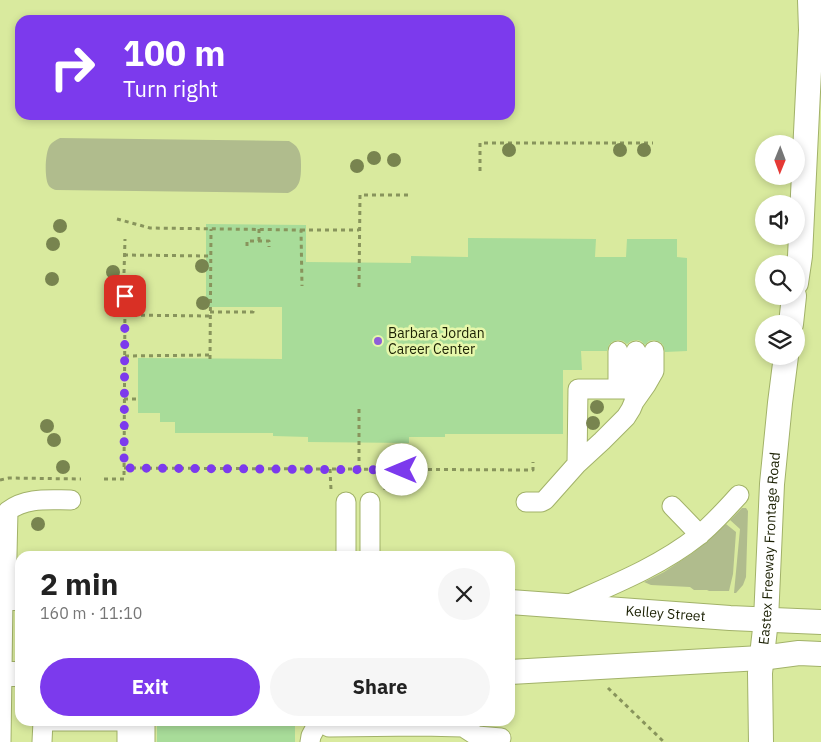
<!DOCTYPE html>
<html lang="en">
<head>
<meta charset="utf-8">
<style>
  body { margin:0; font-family:"IBM Plex Sans",sans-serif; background:#f6f6f6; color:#222; height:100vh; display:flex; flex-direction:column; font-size:19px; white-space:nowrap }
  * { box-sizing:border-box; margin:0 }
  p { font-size:16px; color:#767676 }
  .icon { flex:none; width:28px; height:28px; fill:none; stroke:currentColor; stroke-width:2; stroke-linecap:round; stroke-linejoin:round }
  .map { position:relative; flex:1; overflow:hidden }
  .panel { position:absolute; left:15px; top:551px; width:500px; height:175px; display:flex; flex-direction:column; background:#fff; border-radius:15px; box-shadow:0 2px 8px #0003 }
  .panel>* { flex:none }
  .guide { position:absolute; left:15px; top:15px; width:500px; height:105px; border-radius:15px; box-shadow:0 2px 8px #0003; background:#7c3aed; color:#fff; overflow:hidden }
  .needle { width:32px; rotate:181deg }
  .tools { position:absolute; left:755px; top:135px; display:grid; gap:10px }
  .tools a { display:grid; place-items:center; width:50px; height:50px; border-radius:50%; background:#fff; box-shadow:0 2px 8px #0003; font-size:25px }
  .pin { position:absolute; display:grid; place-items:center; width:42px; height:42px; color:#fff; margin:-21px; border-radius:10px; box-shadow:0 2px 8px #0006 }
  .me { position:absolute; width:55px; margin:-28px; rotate:270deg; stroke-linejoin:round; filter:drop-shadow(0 0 4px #0008) }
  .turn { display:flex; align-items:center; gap:18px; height:105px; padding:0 25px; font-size:22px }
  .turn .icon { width:65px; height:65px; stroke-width:2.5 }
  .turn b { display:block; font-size:35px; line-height:42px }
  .round { display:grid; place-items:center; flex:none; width:52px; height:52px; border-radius:26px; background:#f6f6f6 }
  .head { display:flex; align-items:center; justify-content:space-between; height:85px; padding:0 25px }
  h1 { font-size:30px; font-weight:800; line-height:38px }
  .button { display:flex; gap:10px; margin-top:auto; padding:10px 25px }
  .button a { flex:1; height:58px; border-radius:30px; background:#7c3aed; color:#fff; font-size:20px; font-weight:800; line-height:58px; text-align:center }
  .button a+a { background:#f6f6f6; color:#222 }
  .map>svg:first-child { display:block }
</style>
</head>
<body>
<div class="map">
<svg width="821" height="742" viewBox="0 0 821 742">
  <rect width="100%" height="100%" fill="#d9ea9e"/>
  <!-- green -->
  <path fill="#b0bc8d" d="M60,138l229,3c3,2 7,4 9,8 3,5 3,11 3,16 0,12 0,23 -13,28l-232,-3c-3,-1 -4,-1 -7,-4 -5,-7 -4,-34 1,-41 2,-3 6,-5 10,-7z
    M742,508h4l2,3 -2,66 -3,8 -7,8h-2l6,-64 -10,-9z
    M726,524l10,8 -3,42 -4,17h-20l-2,-1h-13l-4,-3 -39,-2 -7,-3 20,-10 30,-20z"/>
  <!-- building -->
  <path fill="#a8dc99" d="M206,224l100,1v37l105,1v-7l57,1v-19l128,1 -1,18h31l1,-18h50v18l10,1v93l-22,1 -2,-7 -3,-3 -6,-2 -5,1 -4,4 -4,-4 -4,-1 -6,1 -4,3 -4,-3 -5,-1 -6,2 -3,3 -2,6h-26l1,19h-19v64h-118v3h-36v6l-101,-1v-5l-35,-1v-3h-98v-11h-15v-9h-22v-55l144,1v-52h-76z
    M258,721h37v21h-138v-20z"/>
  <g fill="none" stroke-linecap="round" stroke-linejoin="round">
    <!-- minor casing -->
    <g stroke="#a2b269" stroke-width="21">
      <path id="minor" d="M618,389v-38
        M635,389l1,-38
        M634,402l12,-17 8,-14v-20
        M526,502h15l4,-2 32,-36 25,-23 24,-24 5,-8 3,-7 1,-13h-57l-1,75
        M672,506l28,29
        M346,556v-54
        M370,556v-54
        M6,597l2,-86c18,-14 41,-11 63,-11
        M565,606c45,-20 94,-39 133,-70 15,-12 28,-27 41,-41
        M145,721v21
        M319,721l10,6 92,-1 42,1 14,9 24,2
        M1,742l2,-144
        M42,742l1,-21h85
        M127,742v-21
        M310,742l1,-6 8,-15"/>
    </g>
    <!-- major casing -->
    <g stroke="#a2b269" stroke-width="26">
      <g id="major">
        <path d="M796,283l4,-27 11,-226 -1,-30"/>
        <path d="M791,324l3,-28"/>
        <path d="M0,598h20"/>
        <path id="s1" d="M510,602l220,16 91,4"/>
        <path d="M510,672l251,-14 38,-5 22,1"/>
        <path d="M0,674h20"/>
        <path id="s2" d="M761,742l-1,-69 6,-53 6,-136 8,-81 6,-47"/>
      </g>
    </g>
    <!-- path -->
    <path stroke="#88945c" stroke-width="3" stroke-dasharray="4 4" stroke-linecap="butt" d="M480,171v-28h173
      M117,219l33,9 151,2 1,56
      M259,229v12
      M301,230h58
      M247,246v-5h22v6
      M124,255l86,1
      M124,273l1,-34
      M359,287l1,-92h51
      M210,312h43v-5
      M125,315l85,1
      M125,356l85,-1
      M210,359l1,-130
      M124,399h15
      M124,428h8
      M124,468l409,2v-8
      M330,469l1,21
      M359,469v-61
      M385,470v21
      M104,479h20l1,-183
      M0,480l9,-2 72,1
      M608,688l56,54"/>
    <!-- minor -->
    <use href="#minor" stroke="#fff" stroke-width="19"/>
    <!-- major -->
    <use href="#major" stroke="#fff" stroke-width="24"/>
  </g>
  <!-- trees -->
  <g fill="#78844f">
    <circle cx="509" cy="150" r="7"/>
    <circle cx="620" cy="150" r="7"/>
    <circle cx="644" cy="150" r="7"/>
    <circle cx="374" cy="158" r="7"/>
    <circle cx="394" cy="160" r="7"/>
    <circle cx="357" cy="166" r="7"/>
    <circle cx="60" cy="226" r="7"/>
    <circle cx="53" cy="244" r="7"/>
    <circle cx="202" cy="266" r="7"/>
    <circle cx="113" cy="272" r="7"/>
    <circle cx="52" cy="279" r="7"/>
    <circle cx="114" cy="298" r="7"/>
    <circle cx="203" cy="303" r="7"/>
    <circle cx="597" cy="407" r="7"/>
    <circle cx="593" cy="423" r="7"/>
    <circle cx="47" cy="426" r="7"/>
    <circle cx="54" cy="440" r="7"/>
    <circle cx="63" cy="467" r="7"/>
    <circle cx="38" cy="524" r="7"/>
  </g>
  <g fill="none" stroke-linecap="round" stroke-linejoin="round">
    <!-- route -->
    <path stroke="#7c3aed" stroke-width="9" stroke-dasharray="0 16.2" d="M125,296l-1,172 278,2"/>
  </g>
  <!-- markers -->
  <circle fill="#8e5ed8" stroke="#e6f7ab" stroke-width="2" cx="378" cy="341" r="5"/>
  <g text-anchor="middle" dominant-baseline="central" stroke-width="5" stroke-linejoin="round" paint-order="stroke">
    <!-- poi labels -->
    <g font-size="14" fill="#1b2003" stroke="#e6f7ab" text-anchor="start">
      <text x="388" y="333">Barbara Jordan<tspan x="388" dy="16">Career Center</tspan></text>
    </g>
    <!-- street labels -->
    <g font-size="14" fill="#1b2003" stroke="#e6f7ab">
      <text stroke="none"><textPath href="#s2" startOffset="194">Eastex Freeway Frontage Road</textPath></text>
      <text stroke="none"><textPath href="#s1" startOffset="156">Kelley Street</textPath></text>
    </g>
  </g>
</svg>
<div class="tools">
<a><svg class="needle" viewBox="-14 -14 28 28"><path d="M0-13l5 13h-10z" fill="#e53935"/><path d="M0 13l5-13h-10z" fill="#767676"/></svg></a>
<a><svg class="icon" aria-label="sound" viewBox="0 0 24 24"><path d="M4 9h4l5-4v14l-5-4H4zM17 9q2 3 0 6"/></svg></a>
<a><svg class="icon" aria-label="search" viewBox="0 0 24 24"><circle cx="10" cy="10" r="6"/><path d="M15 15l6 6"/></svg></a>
<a><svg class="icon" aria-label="layers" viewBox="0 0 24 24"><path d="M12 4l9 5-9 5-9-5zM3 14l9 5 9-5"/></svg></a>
</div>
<div class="pin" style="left:125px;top:296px;background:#d93025"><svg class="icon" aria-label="arrive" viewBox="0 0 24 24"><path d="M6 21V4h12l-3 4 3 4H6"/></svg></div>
<svg class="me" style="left:402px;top:470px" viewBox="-20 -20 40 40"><circle r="19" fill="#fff"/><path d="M0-13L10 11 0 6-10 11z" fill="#7c3aed"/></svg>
<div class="guide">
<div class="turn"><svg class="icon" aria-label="right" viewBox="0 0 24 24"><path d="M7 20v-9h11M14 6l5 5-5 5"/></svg><div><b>100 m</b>Turn right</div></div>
</div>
<section class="panel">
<div class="head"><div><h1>2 min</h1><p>160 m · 11:10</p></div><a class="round"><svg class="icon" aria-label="close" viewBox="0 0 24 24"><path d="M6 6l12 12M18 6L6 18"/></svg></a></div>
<div class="button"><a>Exit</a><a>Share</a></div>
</section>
</div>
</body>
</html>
